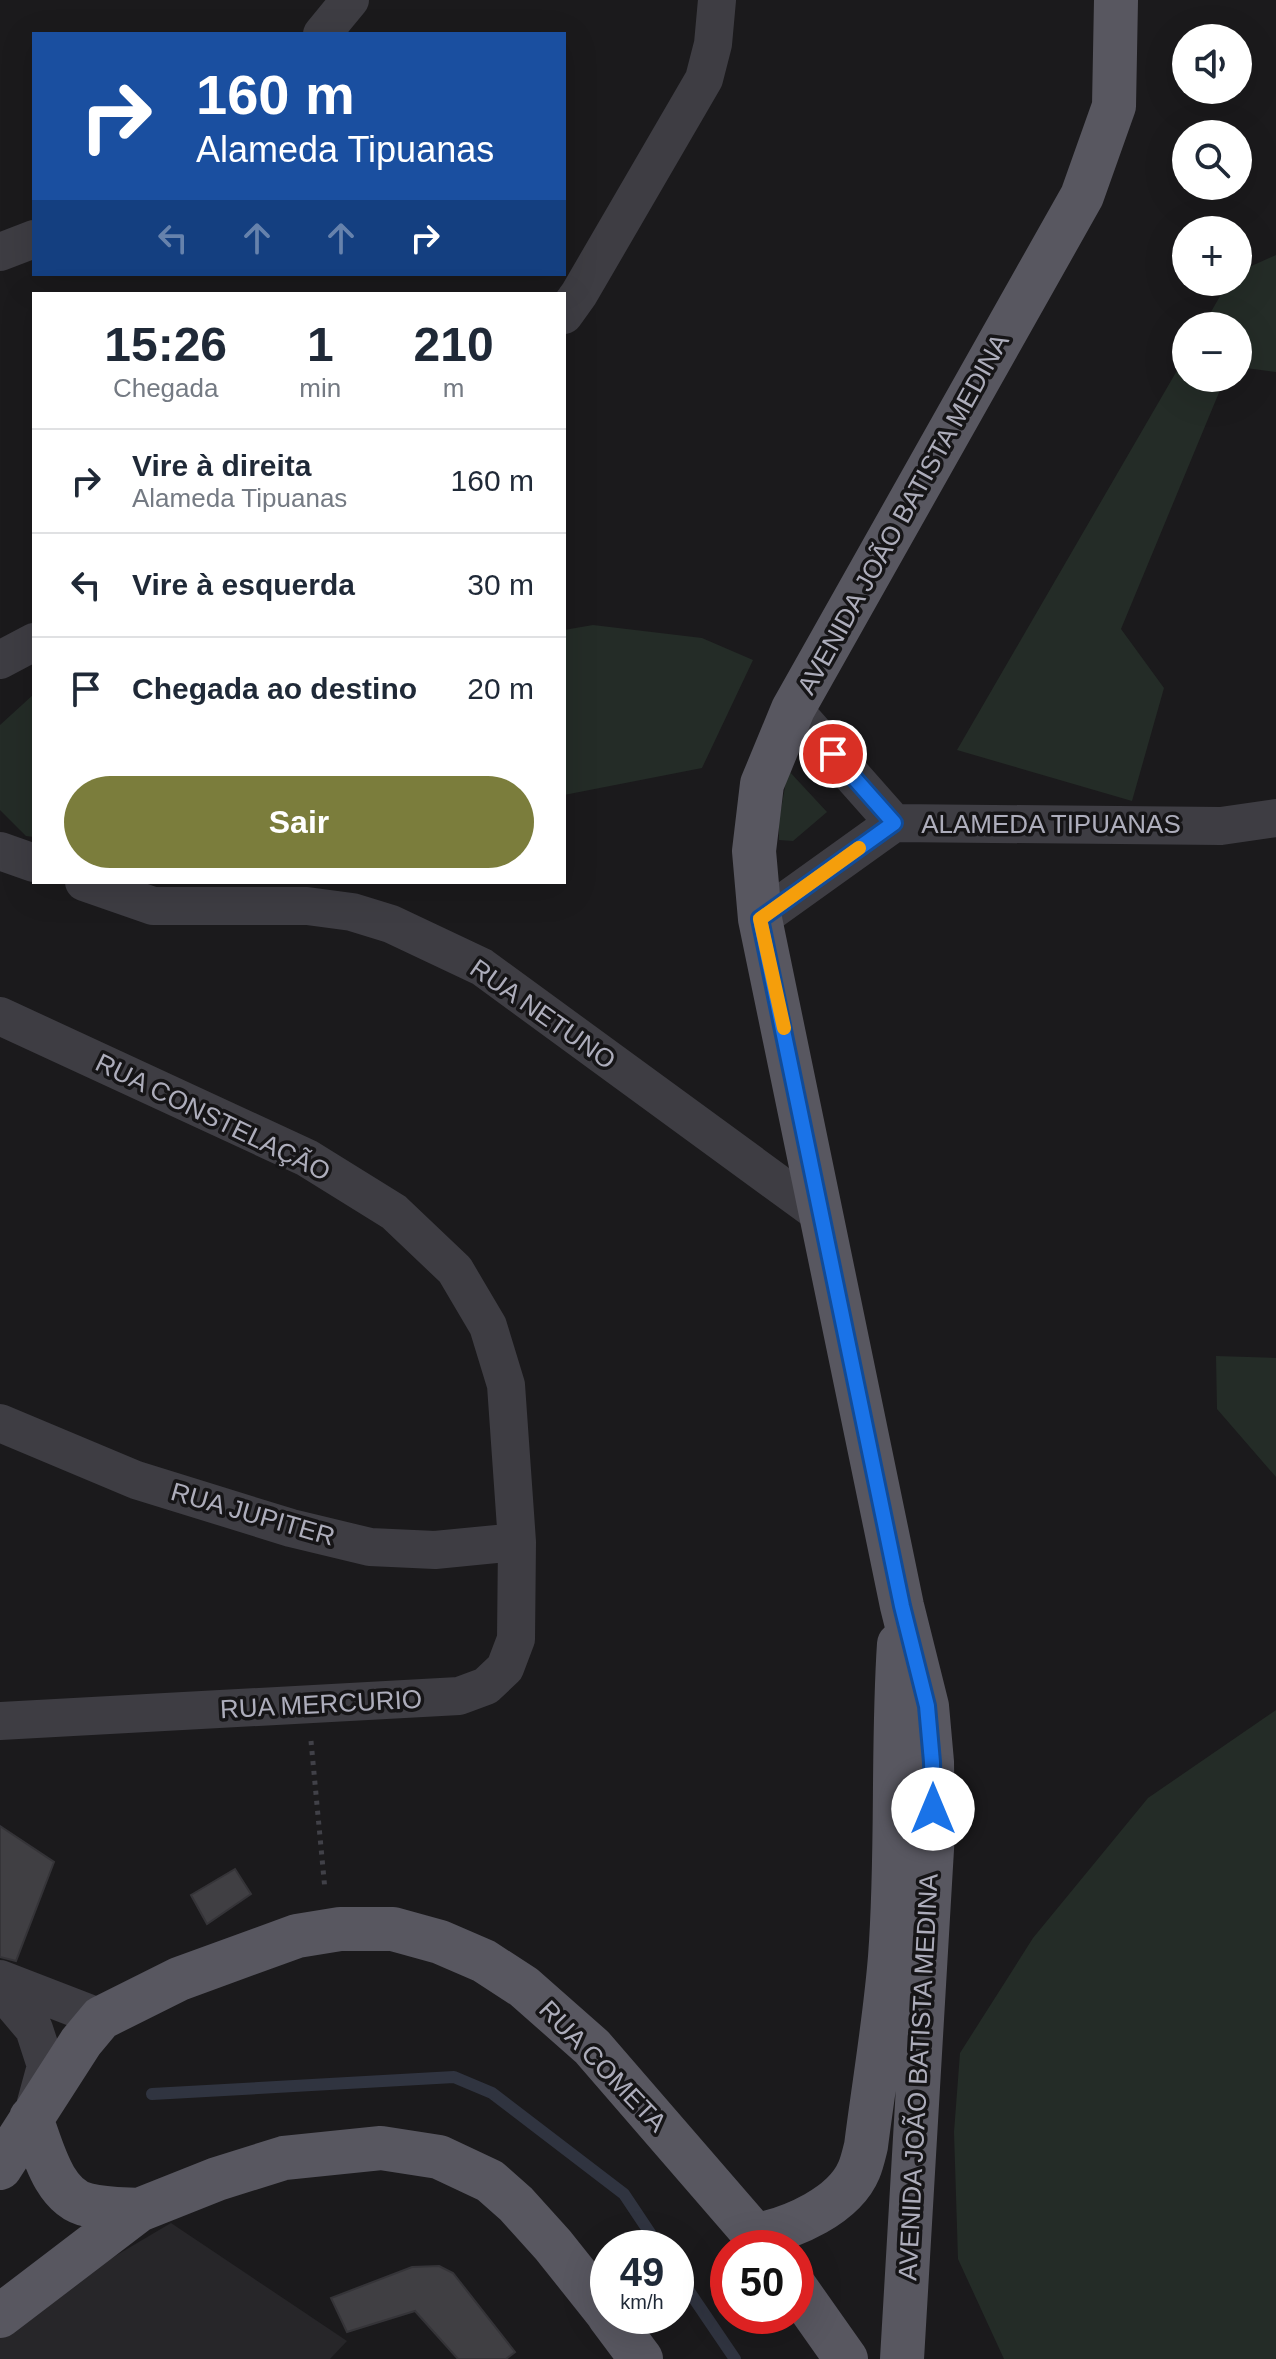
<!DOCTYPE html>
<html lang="pt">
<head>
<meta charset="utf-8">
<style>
  body { margin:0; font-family:Arial,sans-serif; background:#f6f6f7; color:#1f2937; height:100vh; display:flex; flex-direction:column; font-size:30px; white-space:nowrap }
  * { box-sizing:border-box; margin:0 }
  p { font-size:26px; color:#747a83 }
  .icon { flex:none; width:44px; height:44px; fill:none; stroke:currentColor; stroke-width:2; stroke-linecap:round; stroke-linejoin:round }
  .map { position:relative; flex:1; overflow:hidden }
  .side { position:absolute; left:32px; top:292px; width:534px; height:592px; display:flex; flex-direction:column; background:#fff; border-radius:0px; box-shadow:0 8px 32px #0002 }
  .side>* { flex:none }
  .guide { position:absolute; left:32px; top:32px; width:534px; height:244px; border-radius:0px; box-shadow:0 8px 32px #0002; background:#1a4fa0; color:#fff; overflow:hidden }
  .fabs { position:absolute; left:1172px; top:24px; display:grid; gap:16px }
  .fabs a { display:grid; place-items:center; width:80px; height:80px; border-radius:50%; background:#fff; box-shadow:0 8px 32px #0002; font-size:40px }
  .speed { position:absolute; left:590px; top:2230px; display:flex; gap:16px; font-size:40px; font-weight:700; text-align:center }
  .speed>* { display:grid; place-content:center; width:104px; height:104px; border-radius:50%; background:#fff; box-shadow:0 8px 32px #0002; line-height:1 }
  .speed small { font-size:20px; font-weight:400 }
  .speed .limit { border:12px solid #d22; background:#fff; color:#111 }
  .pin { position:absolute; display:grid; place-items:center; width:68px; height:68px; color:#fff; margin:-34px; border:4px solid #fff; border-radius:50%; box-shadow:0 2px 8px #0007 }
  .me { position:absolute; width:88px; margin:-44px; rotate:0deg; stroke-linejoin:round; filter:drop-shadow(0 0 6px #0008) }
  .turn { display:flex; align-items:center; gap:28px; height:168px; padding:0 32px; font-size:36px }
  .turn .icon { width:104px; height:104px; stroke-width:2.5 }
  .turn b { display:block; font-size:56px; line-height:68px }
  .lanes { display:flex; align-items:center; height:76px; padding:0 32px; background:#0003; justify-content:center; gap:40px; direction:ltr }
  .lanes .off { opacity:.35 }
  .eta { display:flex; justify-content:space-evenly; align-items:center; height:136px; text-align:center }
  .eta b { font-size:48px; font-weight:700; line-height:56px }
  .primary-button { display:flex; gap:16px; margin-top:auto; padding:16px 32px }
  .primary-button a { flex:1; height:92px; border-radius:48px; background:#7b7d3c; color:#fff; font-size:32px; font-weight:700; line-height:92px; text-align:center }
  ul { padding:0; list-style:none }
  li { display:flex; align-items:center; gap:24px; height:104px; padding:0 32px; border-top:2px solid #e0e1e3 }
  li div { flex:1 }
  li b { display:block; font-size:30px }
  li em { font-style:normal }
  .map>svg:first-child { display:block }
</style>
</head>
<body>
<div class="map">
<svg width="1276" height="2359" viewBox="0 0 1276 2359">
  <rect width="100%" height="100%" fill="#1b1a1c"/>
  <!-- built -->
  <path fill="#272629" d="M171,2223l176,118 -17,18h-330v-35z"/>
  <!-- green -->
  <path fill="#242c27" d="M1276,255v117l-38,-5v-41h-35l25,-44h10v-10z
    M1186,355v23h39l-104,251 43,59 -32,113 -175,-51z
    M593,625l109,13 51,22 -51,108 -138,27v-165z
    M34,694v143l-8,-1 -26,-26v-85z
    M788,770l39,42 -34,29 -14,-1v-19z
    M1216,1356l60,2v119l-59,-68z
    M1276,1710v649h-272l-46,-100 -4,-127 6,-79 73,-115 115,-140z"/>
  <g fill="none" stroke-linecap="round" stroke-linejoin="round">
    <!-- stream -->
    <path stroke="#303440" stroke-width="12" d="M152,2094l302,-17 38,16 132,101 36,54
      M676,2272l59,87"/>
  </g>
  <!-- building -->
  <path fill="#403f43" stroke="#353438" stroke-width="2" d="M0,1826l54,36 -38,99 -16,-4z
    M235,1869l16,25 -44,30 -16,-29z
    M439,2266l14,7 62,79 -9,7h-48l-43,-48 -68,21 -16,-34 81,-31z"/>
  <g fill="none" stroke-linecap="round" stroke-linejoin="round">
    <!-- path -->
    <path stroke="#414148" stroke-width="5" stroke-dasharray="4 6" stroke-linecap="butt" d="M311,1741l14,149"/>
    <!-- minor -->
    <path stroke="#3e3d43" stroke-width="38" d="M322,34l28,-34
      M0,252l34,-13
      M564,315l15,-21 125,-215 9,-35 4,-44
      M0,660l34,-18
      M793,709l101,114
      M0,851l34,12
      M84,882l69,24h154l45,6 39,12 91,43 342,250
      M760,919l134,-96 327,3 55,-8
      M0,1016l307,142 87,54 61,58 33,56 18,59 11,157 -1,97 -11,29 -19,18 -27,10 -459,25
      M0,1423l136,57 155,48 79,19 65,3 82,-8
      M0,1979l101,39
      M0,1989l34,40 12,37 -12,44"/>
    <!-- major -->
    <path stroke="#585760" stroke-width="44" d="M31,2118c11,29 22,80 57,87 16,4 34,4 51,5
      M0,2168l81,-126 20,-24 78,-39 118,-43 43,-7h53l47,13 44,19 40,26 68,60 174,201
      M757,2235c35,-7 87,-29 102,-65 3,-7 5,-16 7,-24 8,-63 19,-126 24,-189 8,-104 2,-209 9,-313
      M796,2288l50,71
      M0,2316l139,-106 78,-31 67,-21 97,-10 58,9 51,24 26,23 37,41 55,69
      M609,2316l32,43
      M902,2359l31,-527 -1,-70 -5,-56 -25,-100 -142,-687 -6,-68 8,-67 31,-75 289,-513 32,-90 2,-106"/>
  </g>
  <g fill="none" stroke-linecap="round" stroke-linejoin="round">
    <!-- route casing -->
    <g stroke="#114b97" stroke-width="20">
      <path id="route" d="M833,754l61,69 -134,96 142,687 25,100 5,56 1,47"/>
    </g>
    <!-- route -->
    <use href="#route" stroke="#1a73e8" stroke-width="14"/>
    <!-- slow -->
    <path stroke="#f59e0b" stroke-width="14" d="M784,1028l-24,-109 99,-71"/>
  </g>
  <g text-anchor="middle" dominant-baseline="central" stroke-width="7" stroke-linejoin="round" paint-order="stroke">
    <!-- street labels -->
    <g font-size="26" fill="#adadbb" stroke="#161517">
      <text transform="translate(903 514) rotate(-61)">AVENIDA JOÃO BATISTA MEDINA</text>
      <text x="1051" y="824">ALAMEDA TIPUANAS</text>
      <text transform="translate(543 1014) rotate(35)">RUA NETUNO</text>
      <text transform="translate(213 1117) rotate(26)">RUA CONSTELAÇÃO</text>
      <text transform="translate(253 1514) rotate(16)">RUA JUPITER</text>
      <text transform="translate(321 1704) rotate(-3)">RUA MERCURIO</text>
      <text transform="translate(603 2066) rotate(46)">RUA COMETA</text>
      <text transform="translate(918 2077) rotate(-87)">AVENIDA JOÃO BATISTA MEDINA</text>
    </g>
  </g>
</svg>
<div class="fabs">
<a><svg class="icon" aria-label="sound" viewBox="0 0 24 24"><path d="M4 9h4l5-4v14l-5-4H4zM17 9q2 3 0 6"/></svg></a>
<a><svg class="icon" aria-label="search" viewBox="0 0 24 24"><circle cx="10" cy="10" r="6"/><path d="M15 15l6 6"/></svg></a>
<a>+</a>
<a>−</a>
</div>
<div class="speed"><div>49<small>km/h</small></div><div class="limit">50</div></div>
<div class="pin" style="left:833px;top:754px;background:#d93025"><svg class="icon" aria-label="arrive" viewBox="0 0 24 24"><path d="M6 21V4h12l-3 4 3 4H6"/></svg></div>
<svg class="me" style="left:933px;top:1809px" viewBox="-20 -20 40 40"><circle r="19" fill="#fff"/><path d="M0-13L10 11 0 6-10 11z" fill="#1a73e8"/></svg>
<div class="guide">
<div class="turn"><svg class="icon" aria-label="right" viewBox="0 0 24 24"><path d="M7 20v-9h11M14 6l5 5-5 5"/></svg><div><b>160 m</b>Alameda Tipuanas</div></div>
<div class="lanes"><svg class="icon off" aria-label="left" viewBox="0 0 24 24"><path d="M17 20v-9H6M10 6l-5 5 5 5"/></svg><svg class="icon off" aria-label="ahead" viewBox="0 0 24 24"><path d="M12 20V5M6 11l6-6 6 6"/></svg><svg class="icon off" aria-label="ahead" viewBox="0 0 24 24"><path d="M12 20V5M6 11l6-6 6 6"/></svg><svg class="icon" aria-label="right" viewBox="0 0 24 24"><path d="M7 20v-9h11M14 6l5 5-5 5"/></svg></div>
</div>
<section class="side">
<div class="eta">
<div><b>15:26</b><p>Chegada</p></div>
<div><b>1</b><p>min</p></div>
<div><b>210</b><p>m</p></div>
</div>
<ul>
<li><svg class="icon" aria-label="right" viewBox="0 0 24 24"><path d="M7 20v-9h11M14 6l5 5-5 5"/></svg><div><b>Vire à direita</b><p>Alameda Tipuanas</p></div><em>160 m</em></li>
<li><svg class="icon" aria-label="left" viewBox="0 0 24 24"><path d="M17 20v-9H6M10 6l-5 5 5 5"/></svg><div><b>Vire à esquerda</b></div><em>30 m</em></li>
<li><svg class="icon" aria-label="arrive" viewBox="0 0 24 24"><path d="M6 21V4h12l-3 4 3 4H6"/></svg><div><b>Chegada ao destino</b></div><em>20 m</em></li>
</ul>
<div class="primary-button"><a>Sair</a></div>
</section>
</div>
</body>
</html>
